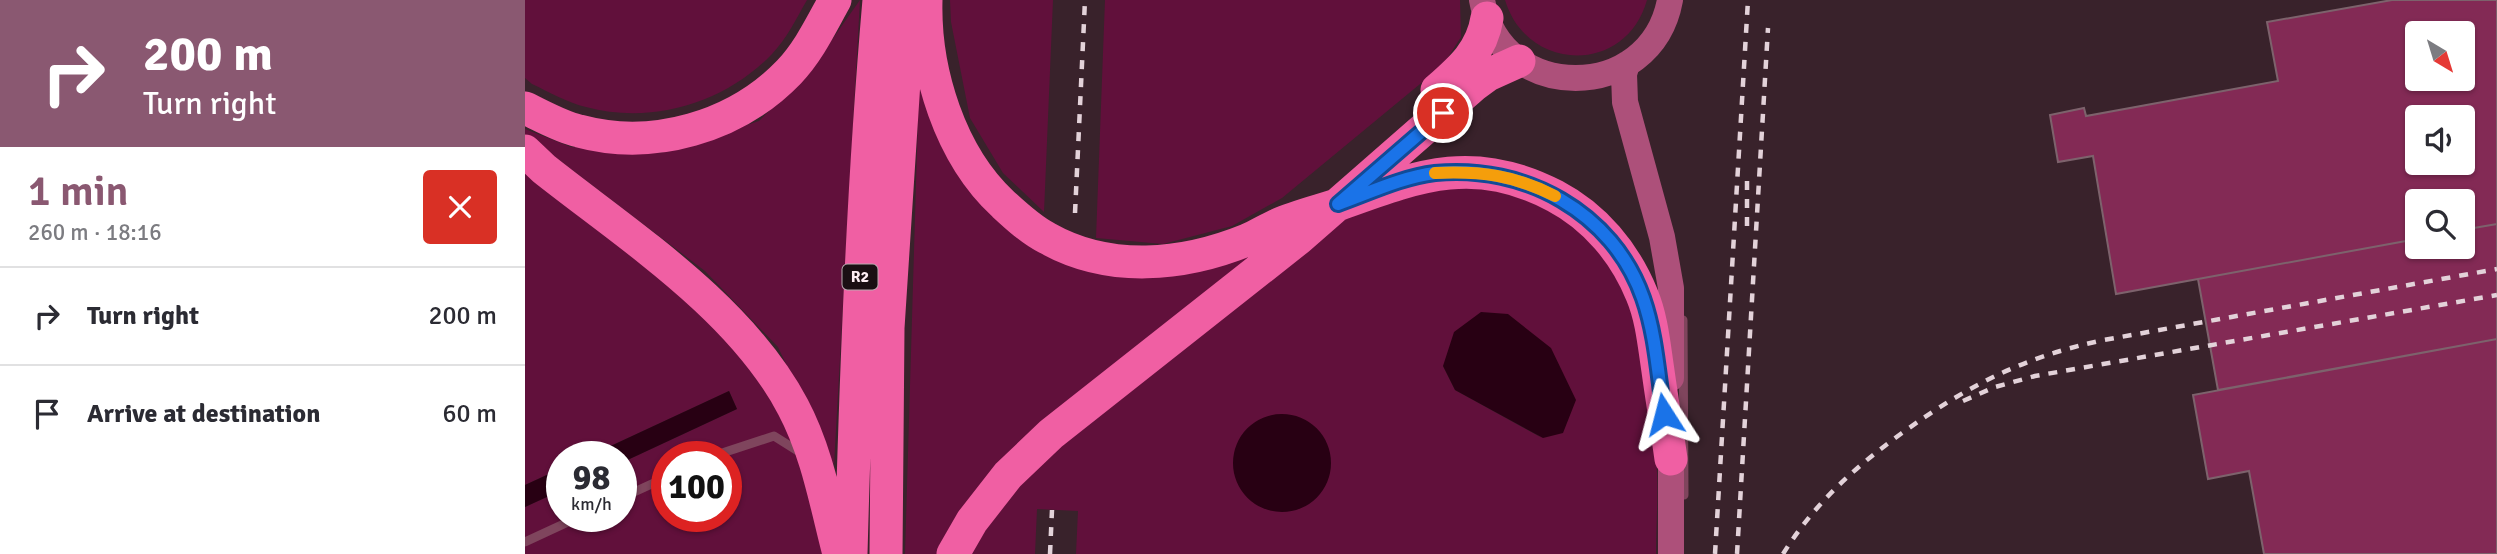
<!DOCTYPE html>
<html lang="en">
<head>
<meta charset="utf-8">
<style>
  body { margin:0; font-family:Signika,sans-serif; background:#f7f7f7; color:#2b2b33; height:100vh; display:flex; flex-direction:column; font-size:26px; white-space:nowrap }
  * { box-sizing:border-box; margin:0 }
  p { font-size:23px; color:#7c7c81 }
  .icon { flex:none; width:38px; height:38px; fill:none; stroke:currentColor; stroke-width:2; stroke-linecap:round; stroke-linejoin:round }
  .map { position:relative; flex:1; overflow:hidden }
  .side { display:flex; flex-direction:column; background:#fff; width:525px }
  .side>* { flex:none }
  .guide { background:#8a5871; color:#fff; overflow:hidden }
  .needle { width:46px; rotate:142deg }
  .fabs { position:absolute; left:1880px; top:21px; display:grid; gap:14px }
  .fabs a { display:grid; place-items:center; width:70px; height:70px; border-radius:7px; background:#fff; box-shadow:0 2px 5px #0004; font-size:35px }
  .speed { position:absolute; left:21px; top:441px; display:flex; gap:14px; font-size:35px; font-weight:700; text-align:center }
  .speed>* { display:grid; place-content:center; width:91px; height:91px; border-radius:50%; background:#fff; box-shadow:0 2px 5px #0004; line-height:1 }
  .speed small { font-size:18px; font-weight:400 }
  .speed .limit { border:10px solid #d22; background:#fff; color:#111 }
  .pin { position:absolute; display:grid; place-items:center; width:60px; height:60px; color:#fff; margin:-30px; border:4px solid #fff; border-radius:50%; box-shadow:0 2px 7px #0007 }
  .me { position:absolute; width:77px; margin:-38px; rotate:351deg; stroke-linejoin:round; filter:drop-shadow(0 0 5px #0008) }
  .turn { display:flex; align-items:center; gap:24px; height:147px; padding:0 28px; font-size:32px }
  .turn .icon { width:91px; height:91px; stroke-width:2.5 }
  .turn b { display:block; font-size:49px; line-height:60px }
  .round { display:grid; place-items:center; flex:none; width:74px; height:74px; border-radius:7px; background:#f7f7f7 }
  .headline { display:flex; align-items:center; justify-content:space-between; height:119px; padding:0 28px }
  h1 { font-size:42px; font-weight:600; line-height:52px; color:#8a5871 }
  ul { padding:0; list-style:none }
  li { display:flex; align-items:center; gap:21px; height:98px; padding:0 28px; border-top:2px solid #e1e1e2 }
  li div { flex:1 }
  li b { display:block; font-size:26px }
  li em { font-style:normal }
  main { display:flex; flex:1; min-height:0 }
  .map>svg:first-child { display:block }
</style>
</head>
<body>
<main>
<section class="side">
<div class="guide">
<div class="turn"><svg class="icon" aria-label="right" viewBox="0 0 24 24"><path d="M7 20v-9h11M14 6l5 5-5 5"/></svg><div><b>200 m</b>Turn right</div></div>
</div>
<div class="headline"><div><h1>1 min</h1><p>260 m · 18:16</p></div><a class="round" style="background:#d93025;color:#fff"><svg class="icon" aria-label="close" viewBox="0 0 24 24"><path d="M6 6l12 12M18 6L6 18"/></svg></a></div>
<ul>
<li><svg class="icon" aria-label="right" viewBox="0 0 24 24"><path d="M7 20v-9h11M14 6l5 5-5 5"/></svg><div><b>Turn right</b></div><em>200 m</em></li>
<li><svg class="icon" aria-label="arrive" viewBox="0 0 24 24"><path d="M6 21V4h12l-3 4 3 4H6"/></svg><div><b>Arrive at destination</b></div><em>60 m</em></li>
</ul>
</section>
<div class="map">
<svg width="1972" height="554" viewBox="0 0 1972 554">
  <rect width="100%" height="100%" fill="#39222b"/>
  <!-- green -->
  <path fill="#61103b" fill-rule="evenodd" d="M0,0h282c-11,19 -20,38 -35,54 -47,49 -120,71 -186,53 -18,-4 -37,-15 -54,-23l-7,-6z
    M335,0l-26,465 -56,-118 -73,-76 -180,-137v-5l46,18 90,6 98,-32 53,-53z
    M425,0h103l-9,212 -41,-39 -33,-55 -19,-96z
    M580,0h355l1,37 -18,28 -161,133 -50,28 -69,18 -67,-6z
    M980,0h142c-21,75 -120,73 -142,0z
    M394,83l43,97 125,87 170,-13 -317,300h-35z
    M0,165l202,170 56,77 45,142h-303v-47l37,-17v26h59v-53l116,-54 -8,-18 -142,66h-25v11l-37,17zM142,457h59v59h-59z
    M947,187c87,12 142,58 165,144 5,17 6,35 8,53 4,24 9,49 11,74 3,31 0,64 0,96h-580l2,-43 -41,-2 -2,45h-65c23,-43 55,-76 90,-110l284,-225 91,-30zM918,366l99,72 -87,-48z"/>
  <!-- water -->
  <path fill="#280013" d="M956,312l27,2 43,34 25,52 -13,33 -20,5 -88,-48 -12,-24 11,-34z
    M204,391l8,18 -116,54v-6h-34z
    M708 463a49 49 0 1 1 98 0a49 49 0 1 1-98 0Z
    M37,468v22l-37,17v-22z"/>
  <!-- building -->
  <path fill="#832a55" stroke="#7d626c" stroke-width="2" fill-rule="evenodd" d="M1867,0h105v224l-35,6v-29h-45v38l-301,55 -23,-138 -35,6 -8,-47 34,-7 2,8 192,-35 -11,-59zM1892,33h45v46h-45zM1892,117h45v46h-45z
    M1972,224v115l-279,51 -20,-111 219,-40v8h45v-17z
    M1972,339v215h-233l-15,-83 -41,8 -15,-84z"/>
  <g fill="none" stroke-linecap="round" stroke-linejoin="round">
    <!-- lane -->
    <path stroke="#7f455d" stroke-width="9" d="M1158,320l1,175
      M185,457l64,-21 27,17
      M96,498l46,-21
      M0,542l56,-26"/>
    <!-- secondary -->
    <path stroke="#ad507a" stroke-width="26" d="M957,0c18,104 169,104 188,0
      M1102,64l-3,10 1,28 37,135 9,51v90
      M1146,554v-113"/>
    <!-- highway -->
    <path stroke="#f05fa3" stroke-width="33" d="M401,0c-2,71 24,155 77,204 13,12 28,26 44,34 62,35 136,28 200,2 10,-4 19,-10 30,-15 20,-9 42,-14 63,-21 80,-29 134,-50 215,-8 40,21 70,57 87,99 10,24 12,50 16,76 4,29 9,59 13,88
      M912,90c24,-21 45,-39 50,-72
      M0,108c17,8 36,19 54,23 74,20 157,-4 210,-59 20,-21 32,-47 46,-72
      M0,151l19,18c86,68 197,139 249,238 24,45 33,97 46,147
      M326,554c5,-185 12,-370 28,-554
      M361,554l2,-226 21,-324
      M428,554l19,-33 36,-46 43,-41 247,-195 175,-153 15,-11 31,-14"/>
    <!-- rail -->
    <path stroke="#e3d2d9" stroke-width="4.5" stroke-dasharray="9 9" stroke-linecap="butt" d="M1222,181v49
      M550,213l10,-213
      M1438,401l32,-14 40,-11 462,-81
      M525,554l2,-44
      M1190,554l33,-554
      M1212,554l31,-526
      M1258,554c31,-50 72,-87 119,-121 67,-48 121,-76 202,-93l393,-71"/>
  </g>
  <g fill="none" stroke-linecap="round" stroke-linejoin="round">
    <!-- route casing -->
    <g stroke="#114b97" stroke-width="18">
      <path id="route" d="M918,113l-105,91c31,-11 64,-27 97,-31 89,-9 178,39 208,125 13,37 15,77 21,116"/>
    </g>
    <!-- route -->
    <use href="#route" stroke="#1a73e8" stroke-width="12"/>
    <!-- slow -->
    <path stroke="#f59e0b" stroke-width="12" d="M910,173c46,-2 79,2 120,23"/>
  </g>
  <g text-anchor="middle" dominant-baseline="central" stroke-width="6" stroke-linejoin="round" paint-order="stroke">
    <!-- shield labels -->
    <rect fill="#1a0f13" stroke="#b9aab0" stroke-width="2" x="317.5" y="264.5" width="35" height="25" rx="5"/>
    <g font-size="16" font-weight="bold" fill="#fdedf3">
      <text x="335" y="277">R2</text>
    </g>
  </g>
</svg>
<div class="fabs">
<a><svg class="needle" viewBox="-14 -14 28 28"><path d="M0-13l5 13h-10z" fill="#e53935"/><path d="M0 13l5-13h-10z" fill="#7c7c81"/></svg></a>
<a><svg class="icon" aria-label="sound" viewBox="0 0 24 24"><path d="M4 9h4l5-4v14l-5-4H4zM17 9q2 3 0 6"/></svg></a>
<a><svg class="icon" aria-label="search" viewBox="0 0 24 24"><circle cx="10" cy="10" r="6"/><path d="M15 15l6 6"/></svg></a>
</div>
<div class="speed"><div>98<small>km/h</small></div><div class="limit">100</div></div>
<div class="pin" style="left:918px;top:113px;background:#d93025"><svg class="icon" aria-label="arrive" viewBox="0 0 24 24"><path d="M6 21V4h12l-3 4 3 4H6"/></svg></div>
<svg class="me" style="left:1139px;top:414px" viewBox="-20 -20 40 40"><path d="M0-17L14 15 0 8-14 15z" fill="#1a73e8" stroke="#fff" stroke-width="4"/></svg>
</div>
</main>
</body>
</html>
